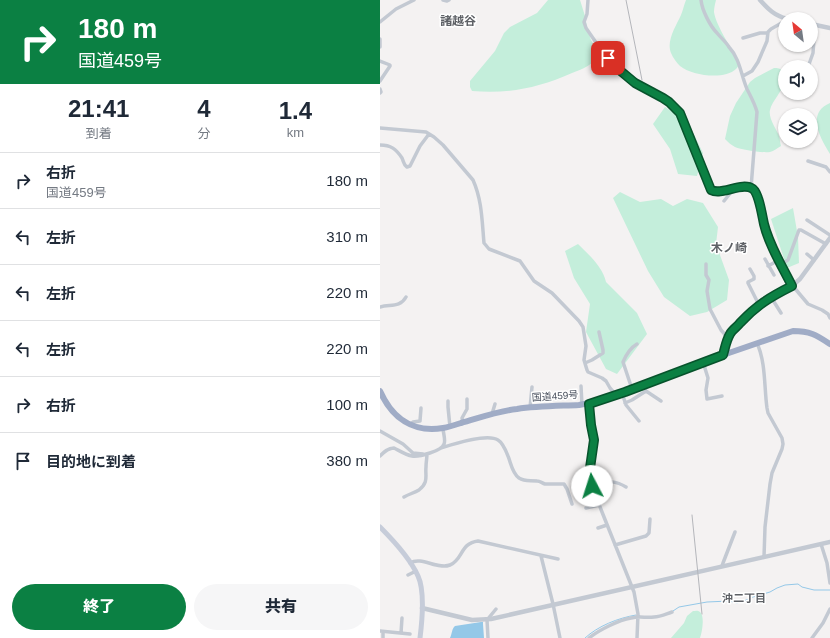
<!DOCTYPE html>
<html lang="ja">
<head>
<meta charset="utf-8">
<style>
  body { margin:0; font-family:Arial,"Noto Sans JP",sans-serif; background:#f6f6f7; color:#1f2937; height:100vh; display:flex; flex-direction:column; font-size:15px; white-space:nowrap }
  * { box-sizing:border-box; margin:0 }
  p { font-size:13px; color:#747a83 }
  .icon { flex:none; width:22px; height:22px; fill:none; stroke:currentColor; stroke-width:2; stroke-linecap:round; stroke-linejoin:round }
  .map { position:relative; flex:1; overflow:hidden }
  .side { display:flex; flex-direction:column; background:#fff; width:380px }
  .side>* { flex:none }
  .guide { background:#0b8043; color:#fff; overflow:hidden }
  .needle { width:26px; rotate:331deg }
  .fabs { position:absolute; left:398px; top:12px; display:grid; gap:8px }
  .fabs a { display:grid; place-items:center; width:40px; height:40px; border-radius:50%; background:#fff; box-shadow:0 1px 3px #0004; font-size:20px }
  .pin { position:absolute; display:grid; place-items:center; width:34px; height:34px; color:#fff; margin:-17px; border-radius:8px; box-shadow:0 2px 6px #0006 }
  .me { position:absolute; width:44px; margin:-22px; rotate:355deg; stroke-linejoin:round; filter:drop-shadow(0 0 3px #0008) }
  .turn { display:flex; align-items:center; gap:14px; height:84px; padding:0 12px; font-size:18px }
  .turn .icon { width:52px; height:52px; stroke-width:2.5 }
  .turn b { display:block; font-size:28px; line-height:34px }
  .eta { display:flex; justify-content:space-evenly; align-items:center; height:68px; text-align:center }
  .eta b { font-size:24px; font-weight:800; line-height:28px }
  .primary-button { display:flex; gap:8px; margin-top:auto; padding:8px 12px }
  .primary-button a { flex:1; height:46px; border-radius:24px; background:#0b8043; color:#fff; font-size:16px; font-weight:800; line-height:46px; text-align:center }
  .primary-button a+a { background:#f6f6f7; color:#1f2937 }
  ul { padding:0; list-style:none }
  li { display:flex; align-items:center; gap:12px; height:56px; padding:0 12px; border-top:1px solid #e0e1e3 }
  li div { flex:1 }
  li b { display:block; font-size:15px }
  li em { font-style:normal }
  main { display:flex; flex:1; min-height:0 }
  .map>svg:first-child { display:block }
</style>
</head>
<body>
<main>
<section class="side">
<div class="guide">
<div class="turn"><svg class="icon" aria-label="right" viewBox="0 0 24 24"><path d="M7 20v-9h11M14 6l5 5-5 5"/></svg><div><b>180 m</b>国道459号</div></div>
</div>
<div class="eta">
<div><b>21:41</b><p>到着</p></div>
<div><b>4</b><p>分</p></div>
<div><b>1.4</b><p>km</p></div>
</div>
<ul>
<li><svg class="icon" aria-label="right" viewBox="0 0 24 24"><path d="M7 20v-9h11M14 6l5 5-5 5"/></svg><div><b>右折</b><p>国道459号</p></div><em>180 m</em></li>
<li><svg class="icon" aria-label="left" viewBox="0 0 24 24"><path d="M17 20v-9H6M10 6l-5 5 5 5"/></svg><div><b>左折</b></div><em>310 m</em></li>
<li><svg class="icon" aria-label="left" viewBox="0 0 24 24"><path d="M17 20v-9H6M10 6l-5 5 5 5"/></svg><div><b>左折</b></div><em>220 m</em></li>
<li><svg class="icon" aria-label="left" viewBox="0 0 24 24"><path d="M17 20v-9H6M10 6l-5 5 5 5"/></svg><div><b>左折</b></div><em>220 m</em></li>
<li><svg class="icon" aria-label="right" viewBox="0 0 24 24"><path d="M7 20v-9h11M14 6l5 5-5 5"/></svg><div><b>右折</b></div><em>100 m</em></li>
<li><svg class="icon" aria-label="arrive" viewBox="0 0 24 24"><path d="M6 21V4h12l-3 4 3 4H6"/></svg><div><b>目的地に到着</b></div><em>380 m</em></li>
</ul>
<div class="primary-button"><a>終了</a><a>共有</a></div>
</section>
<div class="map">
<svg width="450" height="638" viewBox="0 0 450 638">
  <rect width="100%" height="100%" fill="#f4f2f2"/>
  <!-- green -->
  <path fill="#c4eedb" d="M168,0h32l5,16 2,11 4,13 8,14c-5,11 -17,15 -27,19 -34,15 -63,21 -100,18l-2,-4v-6l25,-30 9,-18 6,-6 27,-14z
    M306,0h30c-1,4 -2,8 -2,12 2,14 19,39 26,51 -1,2 -2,4 -4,6 -11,11 -44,7 -56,-3 -3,-3 -7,-8 -9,-13 -5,-12 5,-27 10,-38 2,-5 3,-10 5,-15z
    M394,68c4,0 6,0 8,3 10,12 -10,28 -12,39 -2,8 7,20 9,26 1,3 1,7 2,10 -4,2 -7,5 -11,6 -8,1 -28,-2 -35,-5 -4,-2 -7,-5 -10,-8l5,-23 6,-13 14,-21 5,-4z
    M450,103v51c-10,-16 -24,-41 0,-51z
    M285,107l23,15 15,31 -6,23 -19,-2 -8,-25 -17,-25z
    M240,192l20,10 21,-3 12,7 14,-7 16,4 15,24 -2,17 13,36 -2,20 -20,12 -17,4 -26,-19 -16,-26 -35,-73z
    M413,208l5,29 1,26 -12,5 -16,-49z
    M198,244c10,10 25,23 28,38l31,31 10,21 -30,40 -11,-5 -20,-37 4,-28 -16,-26 -9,-27z
    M313,611c2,0 5,-1 7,1 5,4 2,21 0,26h-29l13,-15 3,-7z"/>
  <!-- water -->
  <path fill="#94c8e8" d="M101,622h2v2l1,14h-34c2,-4 2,-10 5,-12z"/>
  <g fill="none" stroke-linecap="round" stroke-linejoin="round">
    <!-- stream -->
    <path stroke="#94c8e8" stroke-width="1" d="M293,611l6,-4 28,-5 22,-1 8,2 7,-2 9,-4 17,-5 7,-4 8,-3 13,-1 4,3 12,3h16
      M205,638c13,-12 33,-20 51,-23"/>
    <!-- minor -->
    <path stroke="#c3c9d2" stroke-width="3.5" d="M63,0l4,1 2,-1
      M208,0l-1,14 -3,8 2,6 9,13 22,27 18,15 19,10 15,9 11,11 31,77c12,6 27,-8 42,-1l5,9 10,40 24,47 16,19 14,6 6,4 2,4
      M321,0c1,10 9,26 16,33 4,5 9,9 12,14 11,12 12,28 18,42 4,8 8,15 10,23l-6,76
      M0,22l16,-13 18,-9
      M363,38l17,-5h8
      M0,39v8
      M0,61l10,4v1l-10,15
      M428,67l5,-14 2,-28
      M363,76l9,-5 6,-9 9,-21 1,-9 3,-3 14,-8
      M0,89l1,3 -1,1
      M410,96l3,-3
      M0,128l46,4 8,5 9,8 30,35c9,20 9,41 11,63l5,6 31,12 14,20 18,12 27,28 4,6 3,19 -2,14 3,10 1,2 14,6 4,3 4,7 6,7
      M0,145c11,0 16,4 22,13 2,4 1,6 5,9l3,-1 10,-20 9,-12
      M428,161l18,6 4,5
      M344,201l8,-10 1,-3
      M427,220l23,15
      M427,254l7,6
      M385,259l9,16
      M326,264v11l3,5 -2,11 3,18 11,21 7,8
      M401,264l7,-4 11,-30h2l25,14
      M388,266l11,-6
      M370,269l4,7v3l-6,3v1l11,22
      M391,297l10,16
      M0,307c10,-3 20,1 26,-10
      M377,343c9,20 7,44 10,65l1,5 14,25 1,6 -1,5 -10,24 -2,11 -5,43 -1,30
      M323,362l5,16 -2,12 1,9 15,-3
      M205,363l7,-3 11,-7v-3l-4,-18
      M263,385l3,6 15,10
      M201,386l1,19
      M252,389l-9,-27c3,-7 7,-14 14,-18
      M242,393l4,12 13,16
      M68,401v6l2,20
      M209,403l2,22 3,15v9l-3,11 -1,17 2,9 10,26 32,80 4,22 -1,24
      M245,403l7,-3 14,-9
      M150,408l2,-21
      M112,414l3,-10
      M83,422l-1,-4 5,-9v-10
      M31,424l2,-2 7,-1 1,-13
      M0,431l23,13 10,9 10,1
      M61,448c13,-4 46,-15 57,-8 5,3 8,11 10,16 3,7 4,17 11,22 6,4 11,2 18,3 3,0 5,2 8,3 6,0 13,0 19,0l3,5 5,15
      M0,456c4,-4 8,-8 14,-8 6,3 12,7 18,8 7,1 30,-5 32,-12 2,-4 -1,-11 -1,-16
      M211,481c12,0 24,-1 35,6
      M24,497c5,-3 10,-4 15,-7 10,-8 6,-14 7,-23 0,-5 1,-9 1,-13
      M206,508l13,-3
      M218,528l9,-3
      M441,544l6,19 3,20
      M235,545l31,-9 3,-3 1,-14
      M161,556l12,48 7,34
      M30,563c12,-7 27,7 40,2 13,-5 10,-22 28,-24l80,18
      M342,566l1,-3 12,-31
      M28,575l8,-4
      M0,631l30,3
      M21,633l1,-15
      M3,638v-6
      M108,638l-1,-18 9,-11
      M209,638c10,-8 30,-18 42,-20 8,-2 15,0 23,-1 6,0 12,-3 18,-5
      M432,638l11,-15 7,-14"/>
    <!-- tertiary -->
    <path stroke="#c3c9d2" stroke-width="4.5" d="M380,0c9,10 14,15 27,19
      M431,24l19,4
      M343,355l4,-14 4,-8 17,-18 13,-12 13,-8 19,-10 7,-6 30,-41
      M42,608l50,12 19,-1 339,-77"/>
    <!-- secondary -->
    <path stroke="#c6ccd9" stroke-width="5" d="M0,527c14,14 30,31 38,49 7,15 4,46 2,62"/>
    <!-- trunk -->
    <path stroke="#a0acc6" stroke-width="6" d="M0,391c12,27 33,42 63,37 6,-1 12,-3 18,-5 18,-5 37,-12 56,-14 20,-3 41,-3 62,-4l10,-2 36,-11 98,-37 70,-24c17,0 23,4 37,13"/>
    <!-- rail -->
    <path stroke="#b4b6bb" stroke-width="1" d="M246,0l16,80
      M312,515l10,99"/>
  </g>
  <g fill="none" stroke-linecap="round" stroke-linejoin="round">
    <!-- route casing -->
    <g stroke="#07532c" stroke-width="10">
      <path id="route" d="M212,486l-2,-9v-9l4,-28 -3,-15 -2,-21 36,-12 98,-37c2,-7 3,-14 7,-21 2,-4 7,-7 10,-11 17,-18 30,-26 52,-37 -10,-20 -23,-41 -28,-62 -2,-9 -5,-30 -11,-35 -11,-8 -31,7 -42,1l-31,-77 -11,-11 -6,-4 -28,-15 -18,-15 -9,-10"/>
    </g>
    <!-- route -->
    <use href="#route" stroke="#0b8043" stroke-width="7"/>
  </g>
  <g text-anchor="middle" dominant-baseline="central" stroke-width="3" stroke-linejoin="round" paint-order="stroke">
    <!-- street labels -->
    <g font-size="10" fill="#4a515e" stroke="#fff">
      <text transform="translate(175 396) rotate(-4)">国道459号</text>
    </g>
    <!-- neighbourhood labels -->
    <g font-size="11" font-weight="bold" fill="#5e6166" stroke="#fff">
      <text x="364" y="598">沖二丁目</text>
    </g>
    <!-- quarter labels -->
    <g font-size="12" font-weight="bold" fill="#5e6166" stroke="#fff">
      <text x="78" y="21">諸越谷</text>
      <text x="349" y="248">木ノ崎</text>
    </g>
  </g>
</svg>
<div class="fabs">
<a><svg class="needle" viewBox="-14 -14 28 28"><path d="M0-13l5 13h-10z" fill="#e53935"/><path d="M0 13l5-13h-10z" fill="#747a83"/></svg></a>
<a><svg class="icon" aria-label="sound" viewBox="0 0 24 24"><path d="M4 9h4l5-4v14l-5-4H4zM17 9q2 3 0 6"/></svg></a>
<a><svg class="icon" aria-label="layers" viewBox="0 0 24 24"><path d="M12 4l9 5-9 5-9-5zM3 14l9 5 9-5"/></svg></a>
</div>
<div class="pin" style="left:228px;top:58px;background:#d93025"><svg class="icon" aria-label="arrive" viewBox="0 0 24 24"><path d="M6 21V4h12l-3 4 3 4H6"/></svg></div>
<svg class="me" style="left:212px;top:486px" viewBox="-20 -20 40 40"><circle r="19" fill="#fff"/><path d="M0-13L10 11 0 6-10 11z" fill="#0b8043"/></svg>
</div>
</main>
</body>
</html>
